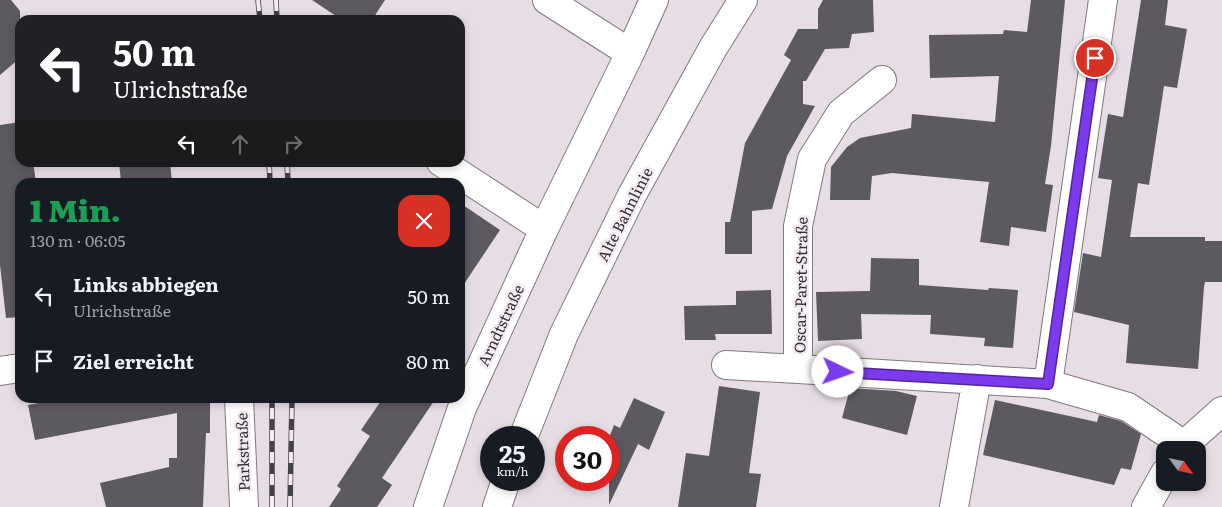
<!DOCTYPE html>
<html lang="de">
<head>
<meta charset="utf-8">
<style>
  body { margin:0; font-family:Literata,serif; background:#242831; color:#f1f3f6; height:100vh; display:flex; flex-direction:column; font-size:19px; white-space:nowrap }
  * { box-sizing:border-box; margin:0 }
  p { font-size:16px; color:#9ea1a6 }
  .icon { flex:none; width:28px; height:28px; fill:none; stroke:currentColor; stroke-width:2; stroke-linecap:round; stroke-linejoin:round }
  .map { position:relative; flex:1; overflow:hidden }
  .drawer { position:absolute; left:15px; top:178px; width:450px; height:225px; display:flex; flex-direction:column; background:#171b24; border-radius:15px; box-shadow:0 2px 8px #0003 }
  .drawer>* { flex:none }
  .top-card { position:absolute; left:15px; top:15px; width:450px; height:152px; border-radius:15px; box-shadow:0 2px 8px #0003; background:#202124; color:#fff; overflow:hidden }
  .needle { width:32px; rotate:123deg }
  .controls { position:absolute; left:1156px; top:441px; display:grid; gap:10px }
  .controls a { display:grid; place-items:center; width:50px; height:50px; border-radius:10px; background:#171b24; box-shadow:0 2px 8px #0003; font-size:25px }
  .speed { position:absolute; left:480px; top:426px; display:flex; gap:10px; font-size:25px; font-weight:700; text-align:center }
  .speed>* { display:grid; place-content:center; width:65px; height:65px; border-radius:50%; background:#171b24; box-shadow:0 2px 8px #0003; line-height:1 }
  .speed small { font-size:12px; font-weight:400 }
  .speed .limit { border:8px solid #d22; background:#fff; color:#111 }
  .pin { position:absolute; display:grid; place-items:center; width:42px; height:42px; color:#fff; margin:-21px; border:2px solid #fff; border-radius:50%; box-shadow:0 1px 5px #0007 }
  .me { position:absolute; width:55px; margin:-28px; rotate:93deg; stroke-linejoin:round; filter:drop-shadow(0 0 4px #0008) }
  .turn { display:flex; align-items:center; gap:18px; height:105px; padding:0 15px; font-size:22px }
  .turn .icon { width:65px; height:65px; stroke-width:2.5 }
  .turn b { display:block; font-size:35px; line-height:42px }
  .lanes { display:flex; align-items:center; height:48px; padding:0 15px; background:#0003; justify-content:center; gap:25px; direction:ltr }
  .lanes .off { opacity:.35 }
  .round { display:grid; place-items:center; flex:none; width:52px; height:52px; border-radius:15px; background:#242831 }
  .summary { display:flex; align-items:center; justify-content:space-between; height:85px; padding:0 15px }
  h1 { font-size:30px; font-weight:800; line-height:38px; color:#1e9e55 }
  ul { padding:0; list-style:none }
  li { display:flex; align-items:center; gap:15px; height:65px; padding:0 15px }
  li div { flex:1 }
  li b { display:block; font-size:19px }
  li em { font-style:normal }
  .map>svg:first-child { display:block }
</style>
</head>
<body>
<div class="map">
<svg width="1222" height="507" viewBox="0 0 1222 507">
  <rect width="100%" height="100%" fill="#e7dee5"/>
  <!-- building -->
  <path fill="#5c5961" d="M0,0h11l9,11v47l-20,17z
    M312,0h73l-13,20h-30z
    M823,0h50l1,32 -22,2 -3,14 -24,1 -19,32h-3v23l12,2 -28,50 -15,53 -20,2v43h-27v-32h5l15,-79 46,-83 -7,-5 14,-26h20v-20z
    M1031,0h34l-14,146 -6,38 8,1 -7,47 -35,-5 -2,19 -29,-4 9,-60 -97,-9 -20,3 -2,24h-40l1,-33 16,-20 13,-9 51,-10 1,-14 83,8 4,-46 -69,2 -1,-43 74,-1 1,-4 23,2z
    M1141,0h27l-3,25 22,4 -10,59 -13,-2 -15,99 -11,-2 -8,54h75v4h17v41h-17l-1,5 -6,82 -72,-6 3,-38 -55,-13 9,-59 18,4 11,-77 -14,-2 10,-64 15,3z
    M20,122v40h13l3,20h-16v135l-14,1 -6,-53v-140z
    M119,162h51l2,20h-51z
    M460,203l40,27 -40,60z
    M871,258l48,1v26l69,5 1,-2 29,2 -5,58 -29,-2 1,-8 -55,-4 1,-19 -70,-1 1,25 -44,2 -2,-49 54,-1z
    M771,290l1,44h-57l1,6h-31l-1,-34 52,-1v-14z
    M719,386l41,6 -11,81 12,1 -5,33h-78l8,-54 23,3z
    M850,388l46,3 21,5 -10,39 -65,-17z
    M64,398h146v35h-4l-3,74h-97l-6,-24 69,-16v-9h8v-45l-142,27 -7,-35z
    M383,398h53l-54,80 10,7 -15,22h-48l12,-18 -4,-3 33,-50 -9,-6z
    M634,398l31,14 -16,38 -11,-6 -29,61v-67l5,-13 6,3z
    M995,400l102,22 2,-7 22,6 20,13 -10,36 -10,-2 -7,17 -131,-30z"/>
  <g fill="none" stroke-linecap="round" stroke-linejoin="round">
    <!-- minor casing -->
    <g stroke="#80787e" stroke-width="30">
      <path id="minor" d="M547,0l83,53
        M882,80l-41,33 -29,46 -14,67v143l250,15 80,23 56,38
        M441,162l103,67
        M726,365l72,4
        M0,371l20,-3
        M1048,384l55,-384
        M239,398l5,109
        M1181,450l3,-5 38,-34
        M428,507l34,-99 82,-179 86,-176 24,-53
        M954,507l23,-128
        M1146,507l19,-34"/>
    </g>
    <!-- tertiary casing -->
    <g stroke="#80787e" stroke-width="30">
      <path id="tertiary" d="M523,438l41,-104 68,-139 81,-147 30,-48
        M497,507l9,-27"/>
    </g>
    <!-- minor -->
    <use href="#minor" stroke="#fff" stroke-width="28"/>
    <!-- tertiary -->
    <use href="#tertiary" stroke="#fff" stroke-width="28"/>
    <!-- rail casing -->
    <g stroke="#454245" stroke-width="5.5">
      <path id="rail" d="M258,0l2,20
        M276,0l1,20
        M269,162l1,20
        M287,162l1,20
        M272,507v-109
        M290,507l2,-109"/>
    </g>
    <!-- rail -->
    <use href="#rail" stroke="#f4ebf2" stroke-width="4" stroke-dasharray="11" stroke-linecap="butt"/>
  </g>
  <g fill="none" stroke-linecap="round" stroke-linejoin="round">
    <!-- route casing -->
    <g stroke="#51269a" stroke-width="12">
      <path id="route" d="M838,372l210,12 47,-326"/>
    </g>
    <!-- route -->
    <use href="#route" stroke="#7c3aed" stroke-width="9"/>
  </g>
  <g text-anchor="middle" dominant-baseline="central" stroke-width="5" stroke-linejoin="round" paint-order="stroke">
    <!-- street labels -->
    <g font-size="15" fill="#333033" stroke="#f4ebf2">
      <text transform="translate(624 214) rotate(-63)">Alte Bahnlinie</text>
      <text transform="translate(800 285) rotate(-89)">Oscar-Paret-Straße</text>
      <text transform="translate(500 325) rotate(-65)">Arndtstraße</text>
      <text transform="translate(242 452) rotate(-92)">Parkstraße</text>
    </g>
  </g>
</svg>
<div class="controls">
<a><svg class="needle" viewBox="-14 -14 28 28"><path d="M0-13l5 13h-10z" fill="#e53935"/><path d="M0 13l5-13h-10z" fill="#9ea1a6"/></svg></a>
</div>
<div class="speed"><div>25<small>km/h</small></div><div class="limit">30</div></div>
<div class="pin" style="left:1095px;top:58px;background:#d93025"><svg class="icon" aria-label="arrive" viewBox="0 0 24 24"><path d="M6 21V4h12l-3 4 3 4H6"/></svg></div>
<svg class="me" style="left:838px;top:372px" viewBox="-20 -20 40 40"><circle r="19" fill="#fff"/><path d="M0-13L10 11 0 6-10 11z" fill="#7c3aed"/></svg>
<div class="top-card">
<div class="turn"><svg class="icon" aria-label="left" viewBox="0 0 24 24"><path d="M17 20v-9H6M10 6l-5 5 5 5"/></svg><div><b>50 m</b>Ulrichstraße</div></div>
<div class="lanes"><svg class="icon" aria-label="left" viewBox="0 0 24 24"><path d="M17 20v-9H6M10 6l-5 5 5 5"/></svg><svg class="icon off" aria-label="ahead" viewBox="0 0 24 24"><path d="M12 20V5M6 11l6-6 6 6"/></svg><svg class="icon off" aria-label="right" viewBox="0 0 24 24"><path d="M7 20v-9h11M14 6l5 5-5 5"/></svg></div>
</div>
<section class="drawer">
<div class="summary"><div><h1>1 Min.</h1><p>130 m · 06:05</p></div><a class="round" style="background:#d93025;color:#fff"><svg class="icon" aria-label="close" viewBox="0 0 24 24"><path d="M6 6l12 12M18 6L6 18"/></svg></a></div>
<ul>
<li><svg class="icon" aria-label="left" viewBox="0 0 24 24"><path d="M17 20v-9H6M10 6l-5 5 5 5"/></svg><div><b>Links abbiegen</b><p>Ulrichstraße</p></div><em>50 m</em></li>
<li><svg class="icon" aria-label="arrive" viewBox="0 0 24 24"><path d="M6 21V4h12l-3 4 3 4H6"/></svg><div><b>Ziel erreicht</b></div><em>80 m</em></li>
</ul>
</section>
</div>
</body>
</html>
